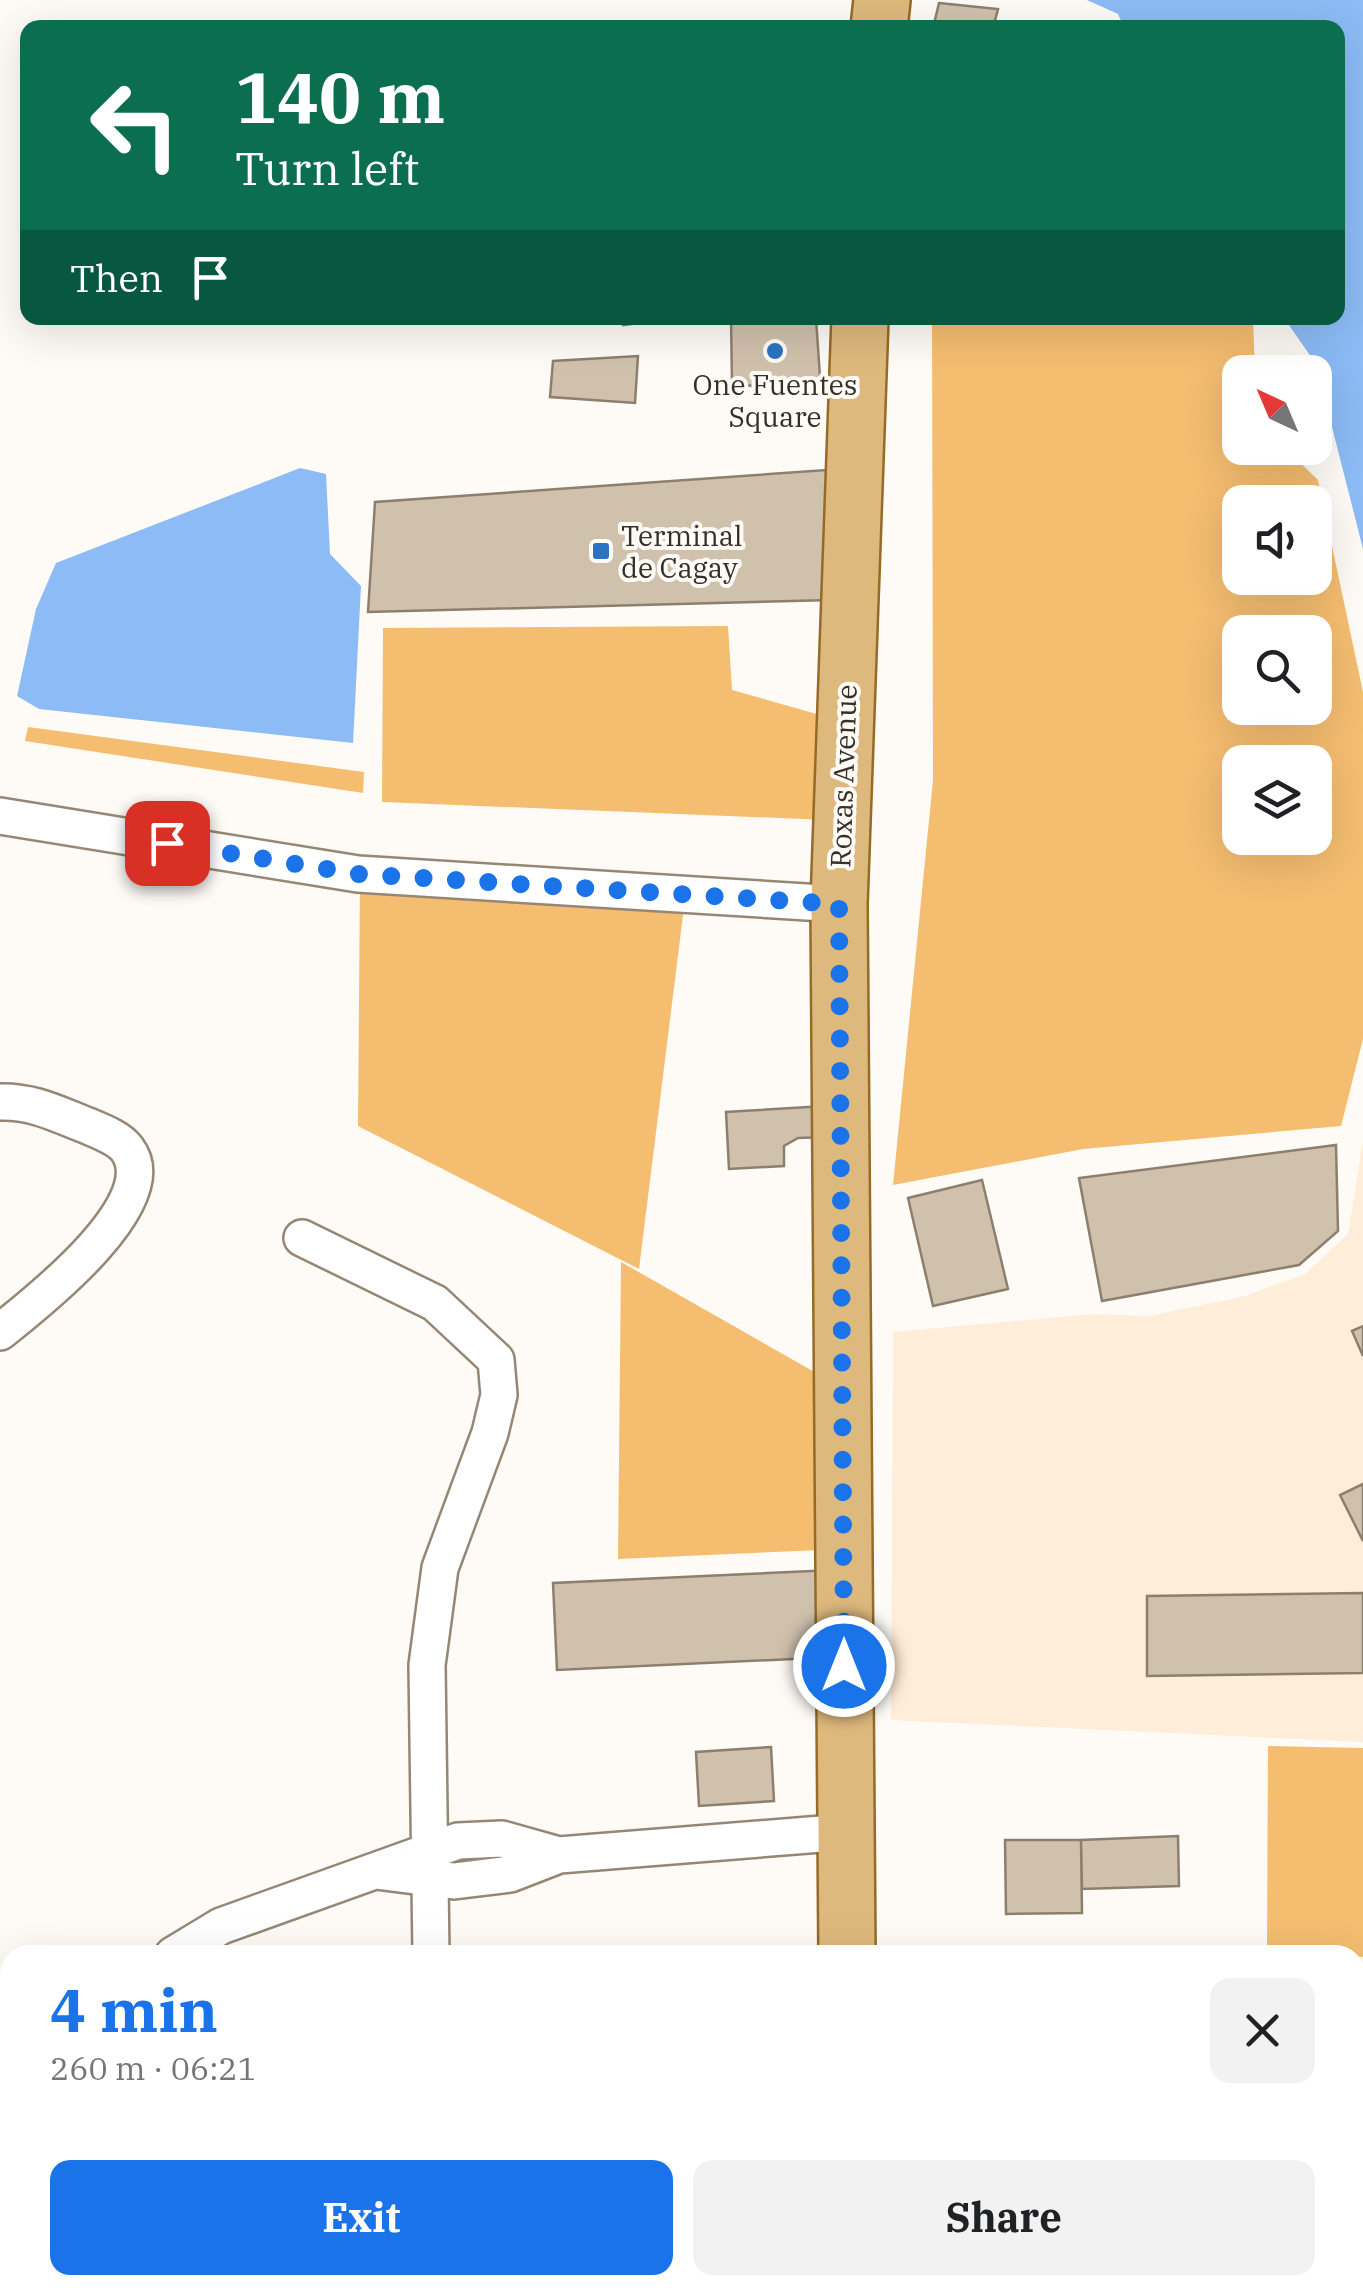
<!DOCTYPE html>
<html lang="en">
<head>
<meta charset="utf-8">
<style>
  body { margin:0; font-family:"IBM Plex Serif",serif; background:#f2f2f2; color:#202124; height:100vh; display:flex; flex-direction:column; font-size:38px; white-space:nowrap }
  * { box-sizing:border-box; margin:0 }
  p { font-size:32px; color:#757577 }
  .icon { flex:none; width:55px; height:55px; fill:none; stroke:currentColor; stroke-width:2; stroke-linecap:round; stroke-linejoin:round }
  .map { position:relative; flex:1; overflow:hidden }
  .details { position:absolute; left:0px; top:1945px; width:1365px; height:350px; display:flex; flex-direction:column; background:#fff; border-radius:30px 30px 0 0; box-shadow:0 10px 40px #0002 }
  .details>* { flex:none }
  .hud { position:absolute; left:20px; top:20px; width:1325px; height:305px; border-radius:20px; box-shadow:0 10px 40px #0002; background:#0b6e4f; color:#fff; overflow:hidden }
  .needle { width:65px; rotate:316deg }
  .fabs { position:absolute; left:1222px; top:355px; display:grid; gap:20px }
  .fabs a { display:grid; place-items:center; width:110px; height:110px; border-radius:20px; background:#fff; box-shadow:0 10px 40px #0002; font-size:50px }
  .pin { position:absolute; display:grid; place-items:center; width:85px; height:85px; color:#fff; margin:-42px; border-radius:20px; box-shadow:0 5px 15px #0006 }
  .me { position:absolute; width:110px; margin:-55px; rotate:0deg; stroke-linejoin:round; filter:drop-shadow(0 0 8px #0008) }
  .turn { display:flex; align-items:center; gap:35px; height:210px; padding:0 50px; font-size:45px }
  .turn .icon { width:130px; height:130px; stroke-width:2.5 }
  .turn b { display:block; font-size:70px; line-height:85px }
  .then { display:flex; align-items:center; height:95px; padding:0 50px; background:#0003; gap:20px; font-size:38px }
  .round { display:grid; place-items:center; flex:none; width:105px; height:105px; border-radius:20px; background:#f2f2f2 }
  .overview { display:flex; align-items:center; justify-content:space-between; height:170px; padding:0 50px }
  h1 { font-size:60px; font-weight:800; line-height:75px; color:#1a73e8 }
  .cta { display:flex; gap:20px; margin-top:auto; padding:20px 50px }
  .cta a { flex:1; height:115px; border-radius:20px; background:#1a73e8; color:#fff; font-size:40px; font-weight:800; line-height:115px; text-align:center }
  .cta a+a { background:#f2f2f2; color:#202124 }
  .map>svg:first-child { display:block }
</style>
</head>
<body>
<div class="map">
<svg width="1363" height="2295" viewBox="0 0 1363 2295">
  <rect width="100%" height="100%" fill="#fefbf7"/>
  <!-- built -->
  <path fill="#feedd8" d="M1363,1141v601l-472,-22 2,-388 201,-18 55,2 96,-20 60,-22 43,-40z"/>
  <!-- green -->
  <path fill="#f4bd70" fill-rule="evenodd" d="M932,318h321l2,54h-15v76h45l33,32 45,212v347l-22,87 -258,23 -190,36 40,-405zM1315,502v76h-75v-76zM1315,632v76h-75v-76zM1315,762v76h-75v-76z
    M728,626l4,64 95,27v103l-445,-18 1,-174z
    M28,727l336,45 -1,21 -338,-52z
    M360,877l324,30 -45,362 -281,-143z
    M621,1262l204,116 -4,172 -203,9z
    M1268,1746l95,2v209l-96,-10z"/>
  <!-- water -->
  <path fill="#8cbbf5" d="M1087,0h276v549l-47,-185 -32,-46h54v-290l-214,-1 -6,-13z
    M300,468l26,6 4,80 31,32 -8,157 -314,-34 -22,-13 19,-87 20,-46z"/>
  <!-- building -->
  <path fill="#d0c1ad" stroke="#8d7f6d" stroke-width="2.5" d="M939,3l59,6 -5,19h-60z
    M622,318h58l-57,7z
    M731,318h85l5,74 -89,-8z
    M638,356l-3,47 -85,-6 3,-36z
    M826,470l6,130 -464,12 7,-110z
    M824,1106l2,31 -28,1 -14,8v20l-55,3 -3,-57z
    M1336,1145l2,86 -39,34 -197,36 -23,-123z
    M982,1180l26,109 -75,17 -25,-108z
    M1363,1326v30l-11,-25z
    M1363,1484v57l-23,-46z
    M833,1570l3,87 -279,13 -4,-87z
    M1363,1593v80l-216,3v-80z
    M771,1747l3,54 -75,5 -3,-54z
    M1178,1836l1,50 -97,3 -1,-49z
    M1005,1840h76l1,73 -76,1z
    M896,2285h273v1l-129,9h-143z"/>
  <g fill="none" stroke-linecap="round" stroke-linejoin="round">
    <!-- street casing -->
    <g stroke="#968775" stroke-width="40">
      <path id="street" d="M0,816l358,58 481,30
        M0,1102c33,-1 57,12 88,24 12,5 31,12 39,23 40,53 -92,155 -127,183
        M302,1238l133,65 61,57 3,35 -9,38 -50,135 -13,97 4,290
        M376,1871l78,10 56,-7 49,-19 287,-23
        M173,1955l48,-29 237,-85 44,-2 57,16
        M1355,1995l8,-1
        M0,2058l10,-6
        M440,2285v10
        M1331,2285v10
        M40,2295l17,-10"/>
    </g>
    <!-- primary casing -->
    <g stroke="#956b27" stroke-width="60">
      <path id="primary" d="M879,28l3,-28
        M847,1955l-8,-1051 21,-586
        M857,2285v10"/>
    </g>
    <!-- street -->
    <use href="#street" stroke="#fff" stroke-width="35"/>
    <!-- primary -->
    <use href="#primary" stroke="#deb97d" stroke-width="55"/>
  </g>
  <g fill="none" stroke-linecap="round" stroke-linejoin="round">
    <!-- route -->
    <path stroke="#1a73e8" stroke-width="18" stroke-dasharray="0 32.4" d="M167,843l191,31 481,30 5,762"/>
  </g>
  <!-- markers -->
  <g fill="#2b72c3" stroke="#fefbf7" stroke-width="4">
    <circle cx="775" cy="351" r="10"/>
    <rect x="591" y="541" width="20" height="20" rx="5"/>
  </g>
  <g text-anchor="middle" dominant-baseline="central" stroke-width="8" stroke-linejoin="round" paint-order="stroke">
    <!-- poi labels -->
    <g font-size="28" fill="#352f27" stroke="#fefbf7">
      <text x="775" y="384">One Fuentes<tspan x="775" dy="32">Square</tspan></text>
      <text x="621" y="535" text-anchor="start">Terminal<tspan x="621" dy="32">de Cagay</tspan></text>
    </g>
    <!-- street labels -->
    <g font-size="28" fill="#352f27" stroke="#fefbf7">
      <text transform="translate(843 776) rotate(-88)">Roxas Avenue</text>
    </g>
  </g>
</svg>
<div class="fabs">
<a><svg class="needle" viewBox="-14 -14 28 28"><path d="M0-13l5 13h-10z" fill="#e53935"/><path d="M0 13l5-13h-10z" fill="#757577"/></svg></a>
<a><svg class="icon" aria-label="sound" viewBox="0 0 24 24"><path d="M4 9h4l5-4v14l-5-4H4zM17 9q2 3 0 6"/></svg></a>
<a><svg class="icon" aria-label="search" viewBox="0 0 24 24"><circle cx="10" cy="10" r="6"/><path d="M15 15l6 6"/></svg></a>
<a><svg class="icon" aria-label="layers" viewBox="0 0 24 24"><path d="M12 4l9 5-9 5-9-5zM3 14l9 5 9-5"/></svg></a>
</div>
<div class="pin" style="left:167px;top:843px;background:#d93025"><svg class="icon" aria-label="arrive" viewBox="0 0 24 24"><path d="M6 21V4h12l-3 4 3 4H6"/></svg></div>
<svg class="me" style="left:844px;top:1666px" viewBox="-20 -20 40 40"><circle r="17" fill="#1a73e8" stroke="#fff" stroke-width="3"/><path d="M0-11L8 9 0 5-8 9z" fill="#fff"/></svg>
<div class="hud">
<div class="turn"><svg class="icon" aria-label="left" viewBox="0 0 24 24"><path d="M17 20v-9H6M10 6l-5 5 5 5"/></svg><div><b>140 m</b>Turn left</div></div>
<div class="then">Then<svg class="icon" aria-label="arrive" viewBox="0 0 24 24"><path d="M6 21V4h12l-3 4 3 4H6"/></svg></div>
</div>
<section class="details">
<div class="overview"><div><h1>4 min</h1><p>260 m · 06:21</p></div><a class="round"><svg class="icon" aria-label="close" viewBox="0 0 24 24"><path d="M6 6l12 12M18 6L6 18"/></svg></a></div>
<div class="cta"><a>Exit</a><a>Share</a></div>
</section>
</div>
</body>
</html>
